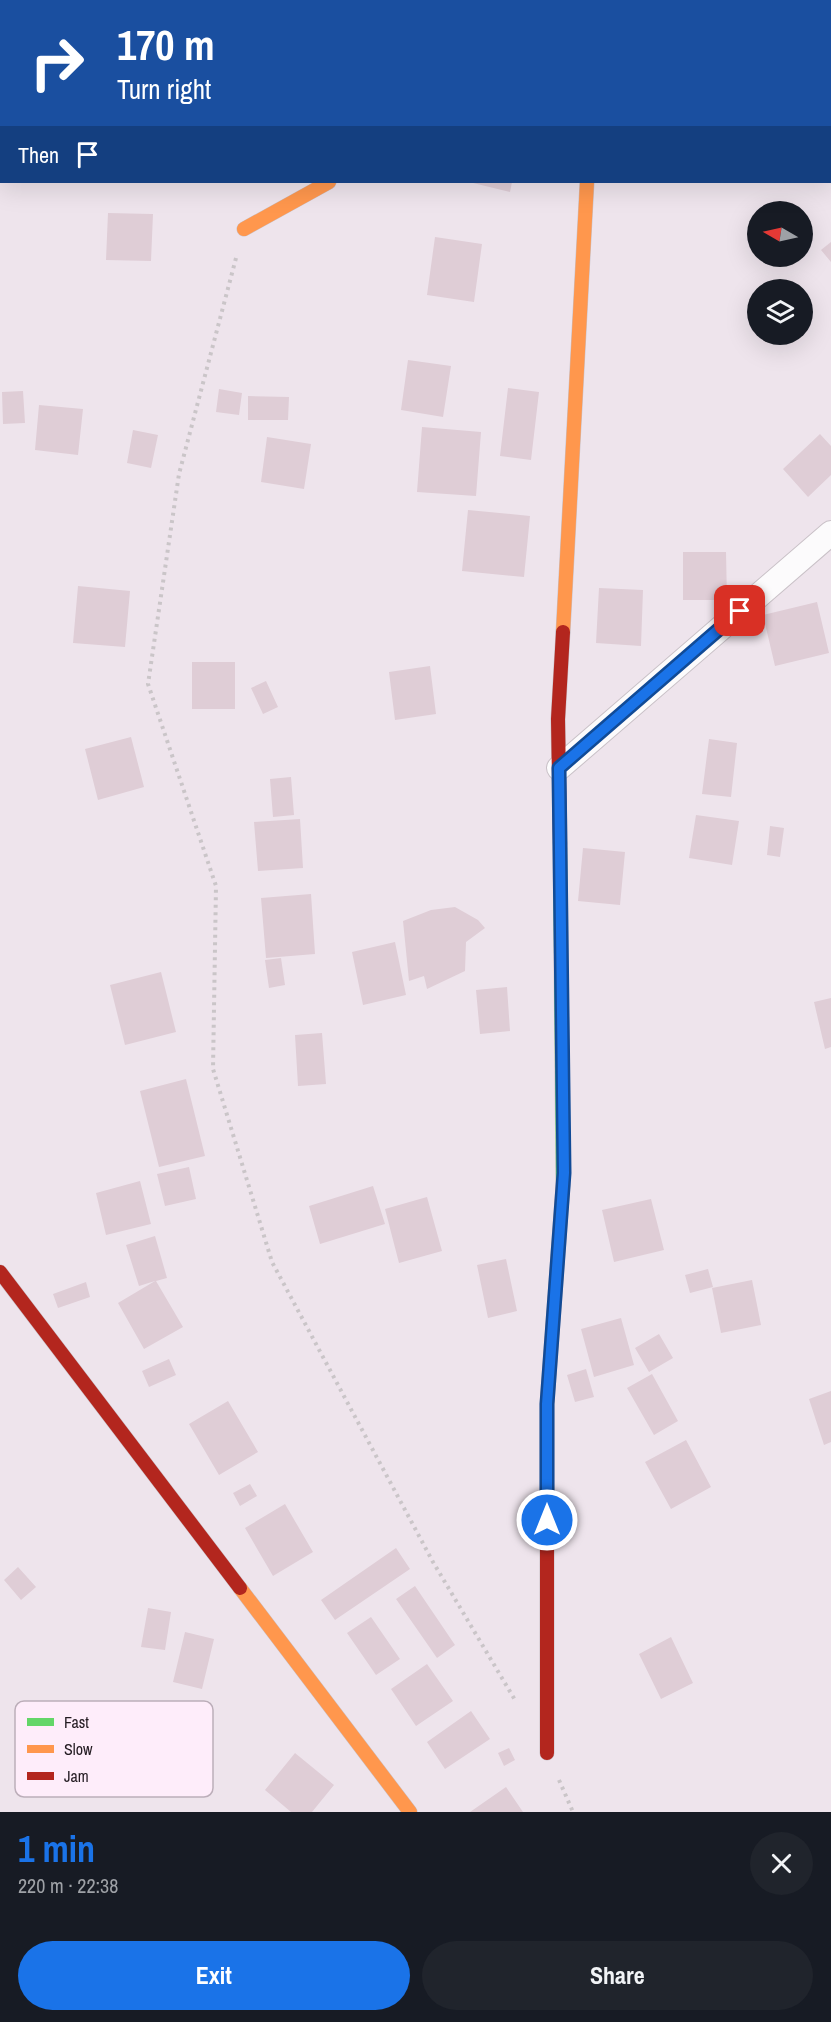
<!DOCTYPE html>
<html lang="en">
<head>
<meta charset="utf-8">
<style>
  body { margin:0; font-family:"Archivo Narrow",sans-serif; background:#20242c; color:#f1f3f6; height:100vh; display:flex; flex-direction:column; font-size:22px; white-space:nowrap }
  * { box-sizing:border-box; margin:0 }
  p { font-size:20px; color:#9ea1a6 }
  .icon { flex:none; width:33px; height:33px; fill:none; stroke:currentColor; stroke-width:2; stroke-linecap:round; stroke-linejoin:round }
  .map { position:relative; height:1812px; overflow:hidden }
  .details { display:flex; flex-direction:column; background:#171b24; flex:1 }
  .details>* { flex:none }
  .hud { position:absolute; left:0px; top:0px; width:831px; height:183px; box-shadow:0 6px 24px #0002; background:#1a4fa0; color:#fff; overflow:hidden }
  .needle { width:39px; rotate:279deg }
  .tools { position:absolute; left:747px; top:201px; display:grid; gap:12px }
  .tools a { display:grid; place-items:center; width:66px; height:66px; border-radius:50%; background:#171b24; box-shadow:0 6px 24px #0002; font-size:30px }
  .pin { position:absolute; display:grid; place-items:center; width:51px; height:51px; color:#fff; margin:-26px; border-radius:12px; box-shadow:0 3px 9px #0006 }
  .me { position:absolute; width:66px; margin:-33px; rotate:0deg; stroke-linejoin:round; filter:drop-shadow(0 0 4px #0008) }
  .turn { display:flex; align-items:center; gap:21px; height:126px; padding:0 18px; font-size:27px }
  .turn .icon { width:78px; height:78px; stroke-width:2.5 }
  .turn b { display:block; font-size:42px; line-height:51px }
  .then { display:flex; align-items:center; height:57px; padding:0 18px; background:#0003; gap:12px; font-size:22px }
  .round { display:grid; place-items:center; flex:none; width:63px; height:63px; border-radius:32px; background:#20242c }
  .head { display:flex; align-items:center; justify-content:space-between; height:102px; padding:0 18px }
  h1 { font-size:36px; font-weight:800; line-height:45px; color:#1a73e8 }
  .action { display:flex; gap:12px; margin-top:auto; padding:12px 18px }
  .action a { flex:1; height:69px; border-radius:36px; background:#1a73e8; color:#fff; font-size:24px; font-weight:800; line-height:69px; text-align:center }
  .action a+a { background:#20242c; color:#f1f3f6 }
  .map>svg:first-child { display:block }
</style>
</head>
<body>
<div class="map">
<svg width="831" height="1812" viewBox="0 0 831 1812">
  <rect width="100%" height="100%" fill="#eee4ec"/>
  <!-- building -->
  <path fill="#dfcdd6" d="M469,182h43l-2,10z
    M108,213l45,1 -2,47 -45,-1z
    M435,237l47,7 -8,58 -47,-7z
    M831,242v20l-10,-12z
    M408,360l43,6 -8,51 -42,-7z
    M508,388l31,4 -8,68 -31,-4z
    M219,389l23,4 -3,22 -23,-3z
    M23,391l2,32 -22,1 -1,-32z
    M248,396l41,1 -1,23h-40z
    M39,405l44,4 -5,46 -43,-5z
    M422,427l59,5 -5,64 -59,-4z
    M133,430l25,5 -7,33 -24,-5z
    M820,434l11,12v29l-23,22 -25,-28z
    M267,437l44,7 -7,45 -43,-7z
    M468,510l62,6 -6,61 -62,-6z
    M683,552h43l1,48h-44z
    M78,586l52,5 -5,56 -52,-4z
    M599,588l44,2 -2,56 -45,-3z
    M817,602l12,51 -54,13 -12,-51z
    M192,662h43v47h-43z
    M430,666l6,48 -41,6 -6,-48z
    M266,681l12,26 -15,7 -12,-26z
    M131,737l13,50 -46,13 -13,-51z
    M709,739l28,4 -6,54 -29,-3z
    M291,777l3,38 -21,2 -3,-38z
    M696,815l43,6 -7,44 -43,-7z
    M300,819l3,49 -45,3 -4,-49z
    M770,826l14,2 -4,29 -13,-2z
    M583,848l42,4 -5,53 -42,-4z
    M311,894l4,60 -49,4 -5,-60z
    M455,907l23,13 7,8 -19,14 -1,29 -38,18 -3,-13 -15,5 -6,-60 28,-11z
    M395,942l11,53 -43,10 -11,-53z
    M281,958l4,27 -16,3 -4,-28z
    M161,972l15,60 -51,13 -15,-60z
    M507,987l3,44 -30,3 -4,-44z
    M831,998v49l-6,2 -11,-47z
    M322,1033l4,51 -28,2 -3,-51z
    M186,1079l19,77 -46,11 -19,-76z
    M189,1167l7,32 -31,7 -8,-32z
    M140,1181l11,43 -45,11 -10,-42z
    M373,1186l12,38 -65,20 -11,-38z
    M427,1197l15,54 -43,12 -14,-54z
    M651,1199l13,51 -50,12 -12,-52z
    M155,1236l12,42 -11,3 27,46 -39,22 -26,-46 37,-22 -16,5 -13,-41z
    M506,1259l11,52 -29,7 -11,-53z
    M708,1269l5,18 -23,6 -5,-18z
    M752,1280l9,45 -40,8 -9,-45z
    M86,1282l4,15 -32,11 -5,-14z
    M621,1318l13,47 -40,12 -13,-48z
    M659,1334l14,24 -24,14 -14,-24z
    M169,1359l7,16 -27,12 -7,-16z
    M586,1369l8,28 -19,5 -8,-27z
    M652,1374l26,47 -24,14 -27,-47z
    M831,1391v51l-7,3 -15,-46z
    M228,1401l30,51 -39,23 -30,-51z
    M686,1440l25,47 -40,22 -26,-47z
    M250,1484l7,12 -17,10 -7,-13z
    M285,1504l28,48 -40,24 -28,-48z
    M396,1548l14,21 -75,51 -14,-20z
    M18,1567l18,20 -15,13 -17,-20z
    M415,1586l40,59 -18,13 -41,-59z
    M148,1608l23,4 -6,38 -24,-3z
    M371,1617l29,42 -24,16 -29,-42z
    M185,1632l29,7 -12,50 -29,-7z
    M671,1637l22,46 -32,16 -22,-45z
    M427,1664l26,37 -37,25 -25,-37z
    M471,1711l19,28 -45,30 -18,-27z
    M509,1748l6,12 -11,6 -6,-13z
    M295,1753l39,32 -22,27h-21l-26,-22z
    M506,1787l17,25h-53z"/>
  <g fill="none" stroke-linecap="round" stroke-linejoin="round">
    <!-- street casing -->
    <g stroke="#c9c1c7" stroke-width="26">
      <path id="street" d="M596,2v-2
        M644,2l2,-2
        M559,768l272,-235"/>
    </g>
    <!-- fast casing -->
    <g stroke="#c9c1c7" stroke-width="15">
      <path id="fast" d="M560,843l3,342"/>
    </g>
    <!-- slow casing -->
    <g stroke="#c9c1c7" stroke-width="15">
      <path id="slow" d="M244,229l85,-47
        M563,632l24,-450
        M547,1524v-120l16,-219
        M240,1588l170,224"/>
    </g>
    <!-- jam casing -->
    <g stroke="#c9c1c7" stroke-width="15">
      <path id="jam" d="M560,843l-2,-124 5,-87
        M0,1272l240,316
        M547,1524v229"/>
    </g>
    <!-- path -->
    <path stroke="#cac5c8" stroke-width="4" stroke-dasharray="3 4.5" stroke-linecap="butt" d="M309,2l1,-2
      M236,258l-57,216 -31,210 68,202 -3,183 59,193 161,300 82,138
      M559,1780l14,32"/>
    <!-- street -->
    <use href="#street" stroke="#fcfbfc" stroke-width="24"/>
    <!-- fast -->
    <use href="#fast" stroke="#63d668" stroke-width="14"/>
    <!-- slow -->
    <use href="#slow" stroke="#ff974d" stroke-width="14"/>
    <!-- jam -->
    <use href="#jam" stroke="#b3261e" stroke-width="14"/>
  </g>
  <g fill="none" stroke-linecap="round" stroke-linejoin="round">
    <!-- route casing -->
    <g stroke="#114b97" stroke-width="15">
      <path id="route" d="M547,1520v-116l17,-231 -5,-405 181,-157"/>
    </g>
    <!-- route -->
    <use href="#route" stroke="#1a73e8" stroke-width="10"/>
  </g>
  <!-- legend -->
  <rect x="15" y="1701" width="198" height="96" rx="9" fill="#feedfa" stroke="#bcaeb9" stroke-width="1.5"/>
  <rect x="27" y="1718" width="27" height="8" fill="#63d668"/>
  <rect x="27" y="1745" width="27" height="8" fill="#ff974d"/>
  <rect x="27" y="1772" width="27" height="8" fill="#b3261e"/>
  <g font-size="16" fill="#231b21">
    <text x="64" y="1728">Fast</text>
    <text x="64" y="1755">Slow</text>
    <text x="64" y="1782">Jam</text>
  </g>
</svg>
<div class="tools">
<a><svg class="needle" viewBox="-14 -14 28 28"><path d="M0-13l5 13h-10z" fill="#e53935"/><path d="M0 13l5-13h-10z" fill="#9ea1a6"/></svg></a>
<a><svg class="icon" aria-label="layers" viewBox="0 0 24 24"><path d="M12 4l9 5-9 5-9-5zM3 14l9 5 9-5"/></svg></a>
</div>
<div class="pin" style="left:740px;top:611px;background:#d93025"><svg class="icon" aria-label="arrive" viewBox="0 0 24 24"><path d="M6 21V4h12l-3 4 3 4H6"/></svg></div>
<svg class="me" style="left:547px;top:1520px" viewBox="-20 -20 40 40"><circle r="17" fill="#1a73e8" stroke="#fff" stroke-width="3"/><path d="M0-11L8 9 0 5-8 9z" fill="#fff"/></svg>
<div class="hud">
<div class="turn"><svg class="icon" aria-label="right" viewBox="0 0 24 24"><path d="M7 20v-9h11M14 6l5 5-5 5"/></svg><div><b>170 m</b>Turn right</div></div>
<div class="then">Then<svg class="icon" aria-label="arrive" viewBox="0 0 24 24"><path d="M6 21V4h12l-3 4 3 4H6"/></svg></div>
</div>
</div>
<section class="details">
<div class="head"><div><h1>1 min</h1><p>220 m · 22:38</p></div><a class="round"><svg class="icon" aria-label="close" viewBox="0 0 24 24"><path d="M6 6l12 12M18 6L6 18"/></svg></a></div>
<div class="action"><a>Exit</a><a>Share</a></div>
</section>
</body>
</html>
